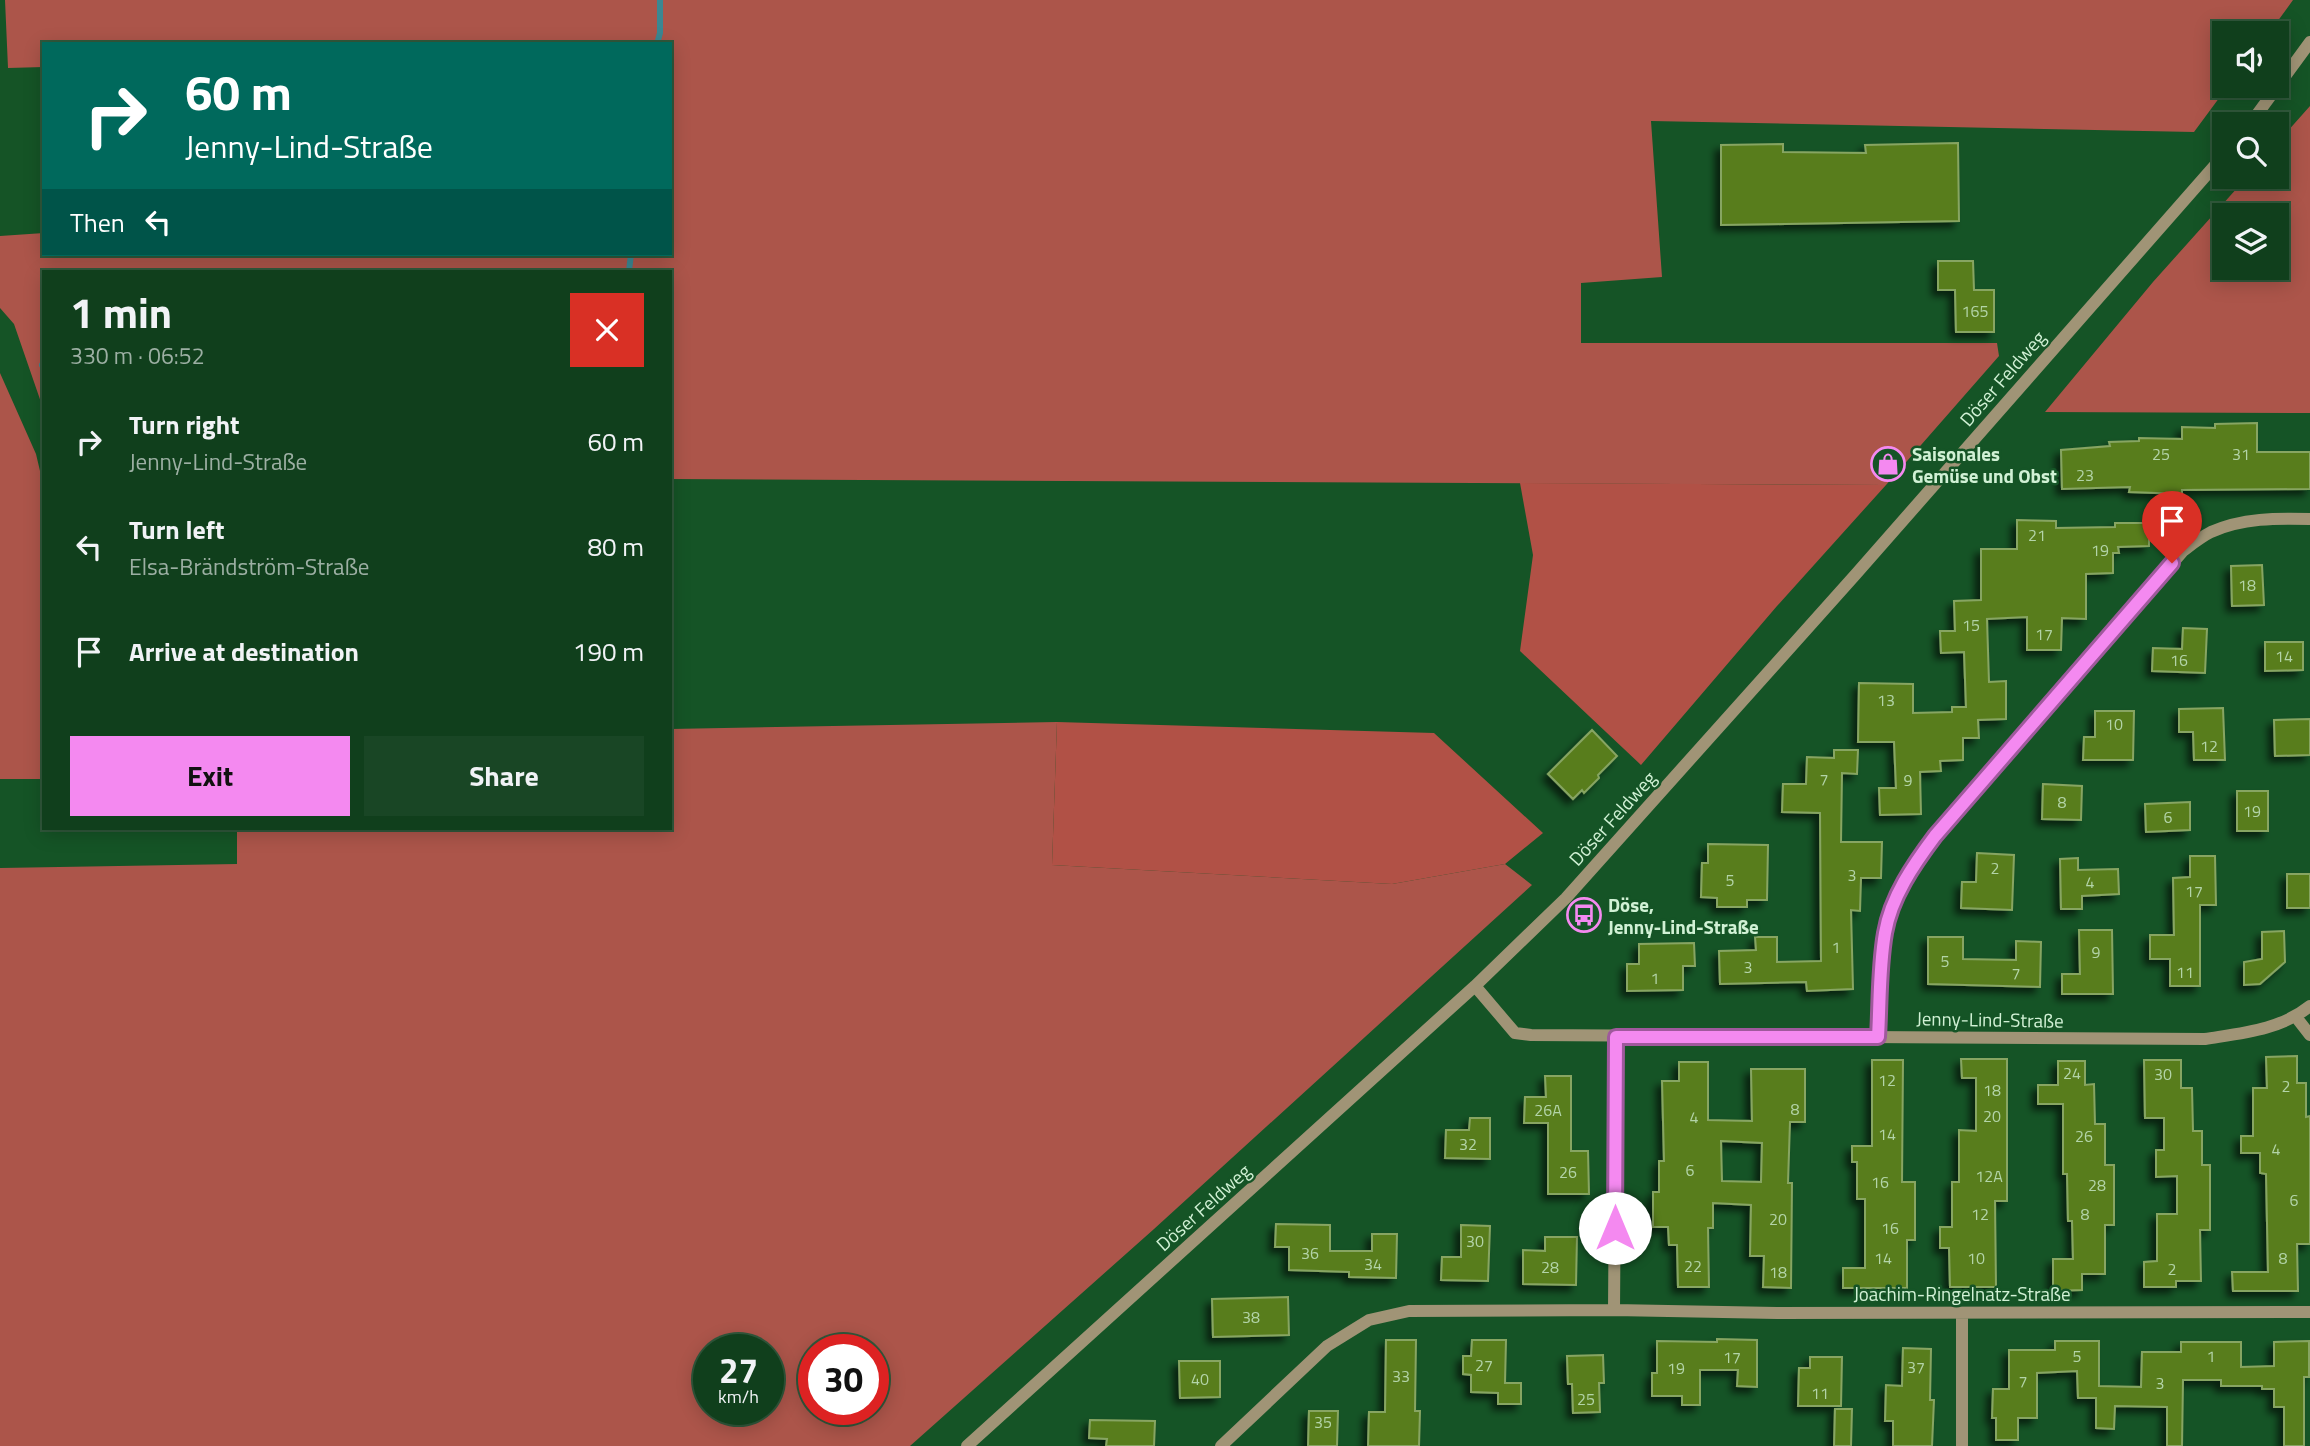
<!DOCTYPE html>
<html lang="en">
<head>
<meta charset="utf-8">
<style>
  body { margin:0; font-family:"Titillium Web",sans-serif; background:#194625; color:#f1f3f6; height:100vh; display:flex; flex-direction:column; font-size:26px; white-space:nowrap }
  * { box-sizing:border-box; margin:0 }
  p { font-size:23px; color:#9cafa3 }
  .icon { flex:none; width:38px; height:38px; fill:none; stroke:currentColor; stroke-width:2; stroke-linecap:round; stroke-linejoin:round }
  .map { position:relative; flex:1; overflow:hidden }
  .side { position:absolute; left:42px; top:270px; width:630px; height:560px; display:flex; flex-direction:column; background:#103f1c; border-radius:0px; box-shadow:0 4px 18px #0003,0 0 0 2px #30583b }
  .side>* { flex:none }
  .hud { position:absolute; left:42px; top:42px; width:630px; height:214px; border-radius:0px; box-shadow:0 4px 18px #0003,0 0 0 2px #30583b; background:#00695c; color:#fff; overflow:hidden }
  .buttons { position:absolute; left:2212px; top:21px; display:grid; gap:14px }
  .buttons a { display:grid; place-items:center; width:77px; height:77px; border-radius:0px; background:#103f1c; box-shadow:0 4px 18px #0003,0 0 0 2px #30583b; font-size:35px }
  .speed { position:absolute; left:693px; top:1334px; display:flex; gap:14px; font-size:35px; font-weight:700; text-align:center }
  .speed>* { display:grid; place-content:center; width:91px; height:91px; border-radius:50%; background:#103f1c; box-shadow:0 4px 18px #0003,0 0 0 2px #30583b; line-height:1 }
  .speed small { font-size:18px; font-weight:400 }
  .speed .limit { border:10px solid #d22; background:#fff; color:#111 }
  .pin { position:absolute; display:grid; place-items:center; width:60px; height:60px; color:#fff; margin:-72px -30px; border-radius:50% 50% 50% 0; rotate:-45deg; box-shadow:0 0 7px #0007 }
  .pin .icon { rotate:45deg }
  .me { position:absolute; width:77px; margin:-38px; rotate:0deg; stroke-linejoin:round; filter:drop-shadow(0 0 5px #0008) }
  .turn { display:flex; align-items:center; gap:24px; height:147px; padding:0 28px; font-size:32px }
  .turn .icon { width:91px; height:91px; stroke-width:2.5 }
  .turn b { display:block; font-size:49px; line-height:60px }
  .then { display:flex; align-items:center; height:66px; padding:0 28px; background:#0003; gap:14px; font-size:26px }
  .round { display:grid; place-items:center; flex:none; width:74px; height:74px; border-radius:0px; background:#194625 }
  .summary { display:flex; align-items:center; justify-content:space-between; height:119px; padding:0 28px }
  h1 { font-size:42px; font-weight:700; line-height:52px }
  .button { display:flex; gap:14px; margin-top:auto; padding:14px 28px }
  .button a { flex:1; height:80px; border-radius:0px; background:#f489f0; color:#111; font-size:28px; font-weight:700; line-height:80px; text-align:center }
  .button a+a { background:#194625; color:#f1f3f6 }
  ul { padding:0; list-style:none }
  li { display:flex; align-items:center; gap:21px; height:105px; padding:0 28px }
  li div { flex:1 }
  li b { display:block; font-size:26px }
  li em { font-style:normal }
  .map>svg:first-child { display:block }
</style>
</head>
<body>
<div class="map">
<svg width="2310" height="1446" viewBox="0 0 2310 1446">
  <defs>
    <filter id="shadow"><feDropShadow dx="-5.5" dy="5.5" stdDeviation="3.5" flood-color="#0009"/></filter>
  </defs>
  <rect width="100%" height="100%" fill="#155426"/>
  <!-- green -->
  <path fill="#ac554a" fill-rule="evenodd" d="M5,0h2288l-24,33h-45v53h4l-34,46 -543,-11 11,156 -81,6v60h416l2,13 -113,129 -1216,-6v-208h-626v140l-30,-87 -14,-16v-72l44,-3v21h626v-210h-626v23l-36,1z
    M2310,106v307l-265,-1 108,-130 94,-105h30v-34zM2224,215h53v53h-53z
    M0,373l36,81 8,34v291h-44z
    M1057,722l-5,143 340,19 113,-20 27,21 -378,344 -244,217h-910v-578l237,-4v-36h433v-99zM709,1349h59v60h-59zM814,1349h59v60h-59z"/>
  <!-- forest -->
  <path fill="#b15146" d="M1520,483l366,2 -109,121 -136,159 -121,-114 13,-96z
    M1057,722l377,11 109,100 -38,31 -113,20 -340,-19z"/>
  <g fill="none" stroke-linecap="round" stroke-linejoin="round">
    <!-- stream -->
    <path stroke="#3b8792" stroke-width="6" d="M657,44l3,-11v-33
      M629,271l2,-17
      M42,365h2"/>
  </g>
  <!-- building -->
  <path fill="#597d1f" stroke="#87a562" stroke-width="2" fill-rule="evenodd" filter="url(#shadow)" d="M1958,143l1,78 -238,4v-80l62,-1v8l83,1 -1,-8z
    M1938,261h35l1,29h20v42h-38l-1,-42h-17z
    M2257,423v29h53v37l-128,1v4l-53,-2 1,-5 -68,2 -1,-39 49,-4 -1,-4 30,-1v-3l43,1v-12l33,1v-4z
    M2017,520l39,1v7l59,-1v-4h34v23l-31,1 1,6h-6v20l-27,1v45l-24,-1 -1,32h-34v-33l-40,2 2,63 17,-1v38l-28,1 1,18h-16v22l-23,1 1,10 -21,1 1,42 -41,1 -1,-27h17l-2,-46h-36l1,-59 54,1v29l39,-1v-5h14l-2,-55 -23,1 -1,-22h15l-1,-30 27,-1v-51h36z
    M2262,565l2,40 -32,1 -1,-40z
    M2183,628l24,1 -2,44 -53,-2 1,-23 29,1z
    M2265,642h38v28l-38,1z
    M2223,708l2,52h-31l-1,-28h-14v-23z
    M2095,711h39l-1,49h-50l1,-23h11z
    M2310,719v36l-35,1 -1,-36z
    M1592,730l25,26 -19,19 1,3 -15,15 -2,-3 -9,9 -25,-25z
    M1834,750h24l-1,24 -15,-1 -1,69h41l-1,36h-20l-1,33 -9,-1 2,79 -46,2 -1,-9 -86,2 -1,-33 37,-1 -1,-13h22v25l44,-1 -1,-148 -38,-1 1,-28h23l1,-27 27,1z
    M2043,784l39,2 -1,34 -39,-1z
    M2237,791h31v40h-31z
    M2190,802v28l-44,2 -1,-28z
    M1708,844l60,1 -1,55h-20v7h-30v-9l-16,-1 1,-34h6z
    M1977,853l37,2 -2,55 -51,-2 1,-26h14z
    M2190,856h25l1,49h-16v81h-30v-27h-20v-24h24l-1,-57 17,-1z
    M2078,858v12l40,-1 1,25 -37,2v13h-21l-1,-50z
    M2287,874h23v34h-23z
    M2079,930h33l1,64h-51v-20h18z
    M2284,931l1,31 -25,22 -16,1v-23l18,-3v-27z
    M1928,937h35v22l53,1v-19l25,1 -1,45 -112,-3z
    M1694,943l1,23h-12v24l-56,1v-27h12v-20z
    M2297,1056v27h9v34l4,-1v128h-13l1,47h-65l-1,-19h36l-2,-98 -6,-1v-20h-19v-17h12v-48h14l-1,-31z
    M1961,1059h46v142h-12l1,86h-46l-1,-39h-9v-21h12v-45h7v-52l17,1v-53h-14z
    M1872,1060h31l-1,122h13v58h-8v48h-64v-20h22v-69h-8v-37h-5v-16h20z
    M2144,1060h37v28h11l1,43h9v34h8v65h-10l1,51h-25v6h-32v-25l13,-1v-47h20v-38l-21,1v-27h8v-32h-19z
    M2058,1061h27v24l9,-1 1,40h10v41h9v60h-9v49h-23v16l-29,1v-32h20l-1,-38h-4l-1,-47h-4v-70h-25v-19h20z
    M1679,1062h29v58l44,1 -1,-52h54v53h-15l-2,61h4l-1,105 -28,-1 1,-31h-14l1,-51 -38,-2v25h-5l1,59h-31l-1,-42h-8l-1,-18h-15v-35h6v-31h5l-2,-80h17zM1721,1141l41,2 -1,39 -39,-1z
    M1545,1076h26v75h17l1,43h-41v-71h-24l1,-26h21z
    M1470,1118h20v41l-45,-1 1,-28h23z
    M1276,1224l54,1v26h42v-17h25l-1,44 -47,-1v-5l-60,-2v-23h-14z
    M1461,1225l29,1 -2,55 -47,-1 1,-23h19z
    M1545,1237h32l-1,48 -53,-1v-34l22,1z
    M1288,1297l1,38 -76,2 -1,-38z
    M1717,1339l40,1v47l-20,-1 1,-16h-38v35h-18v-9h-30v-23h5v-32l60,1z
    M1386,1340h30l-1,71h5l-1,35h-51l1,-34h16z
    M1472,1340h34l-1,43h16v21h-23v-11l-27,-1v-17l-8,-1v-18h8z
    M2055,1341h44v45l42,1 1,-35h39v-10h60v25l33,-1v-24l35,-1v36h-5v69h-20v-39h-10v-18h-12v-3h-41v-6h-38l-1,66h-15v-39l-52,-1 -1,23 -18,-1v-30h-18l-1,-27 -40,2v45h-19v22h-22v-22h-4l1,-29h16v-39h46z
    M1903,1348l28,1 -1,51h4l-2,46h-39v-25h-8l1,-36 16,1z
    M1603,1355l1,28h-5l1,29 -27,1 -1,-29h-4l-1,-28z
    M1810,1357h32l-1,49h-43l1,-38h11z
    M1179,1361h41v36l-40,1z
    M1835,1409h17l-1,37h-17z
    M1309,1411h29l-1,35h-29z
    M1090,1420l65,1 -1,25h-48l1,-7 -18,-1z"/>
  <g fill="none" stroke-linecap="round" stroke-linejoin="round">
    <!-- minor -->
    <path stroke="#a09476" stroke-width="12" d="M2250,124l60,-82
      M1475,986l40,47 16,2 674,4c37,-6 75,-9 105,-33
      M2296,1017l14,18
      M1878,1037c2,-34 1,-70 7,-104 6,-36 29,-69 50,-97l248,-285c8,-6 18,-14 28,-19 31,-14 66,-14 99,-13
      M1614,1310l2,-273
      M1962,1313v133
      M967,1446l508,-460 91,-88 290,-324 368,-419
      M1221,1446l106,-100 42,-26 40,-9 205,-1 163,3 533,-1"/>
  </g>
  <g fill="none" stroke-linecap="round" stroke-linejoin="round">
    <!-- route casing -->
    <g stroke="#9f599c" stroke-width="18">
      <path id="route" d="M1615,1228l1,-191h262c2,-34 1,-70 7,-104 6,-36 29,-69 50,-97l237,-273"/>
    </g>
    <!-- route -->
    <use href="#route" stroke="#f489f0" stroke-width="12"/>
  </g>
  <!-- icons -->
  <defs>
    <g id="shop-ring" transform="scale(1.75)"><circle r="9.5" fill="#155426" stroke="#f489f0" stroke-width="1.5"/><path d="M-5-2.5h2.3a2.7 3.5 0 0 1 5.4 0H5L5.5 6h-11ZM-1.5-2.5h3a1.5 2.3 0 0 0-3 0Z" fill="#f489f0"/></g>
    <g id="bus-ring" transform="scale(1.75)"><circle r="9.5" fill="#155426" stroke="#f489f0" stroke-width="1.5"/><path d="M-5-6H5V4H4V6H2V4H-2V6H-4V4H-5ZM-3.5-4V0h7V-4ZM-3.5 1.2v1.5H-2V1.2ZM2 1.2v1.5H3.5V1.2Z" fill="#f489f0"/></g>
  </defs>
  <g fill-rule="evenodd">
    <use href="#shop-ring" x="1888" y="464"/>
    <use href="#bus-ring" x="1584" y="915"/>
  </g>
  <g text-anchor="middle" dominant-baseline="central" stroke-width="5" stroke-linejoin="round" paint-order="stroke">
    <!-- number labels -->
    <g font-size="16" fill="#b3d4a8">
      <text x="1975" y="311">165</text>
      <text x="2161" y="454">25</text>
      <text x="2241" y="454">31</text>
      <text x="2085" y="475">23</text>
      <text x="2037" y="535">21</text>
      <text x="2100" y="550">19</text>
      <text x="2247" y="585">18</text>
      <text x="1971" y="625">15</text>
      <text x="2044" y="634">17</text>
      <text x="2284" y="656">14</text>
      <text x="2179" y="660">16</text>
      <text x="1886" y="700">13</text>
      <text x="2114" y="724">10</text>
      <text x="2209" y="746">12</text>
      <text x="1824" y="779">7</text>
      <text x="1908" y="780">9</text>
      <text x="2062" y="802">8</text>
      <text x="2252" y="811">19</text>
      <text x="2168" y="817">6</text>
      <text x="1995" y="868">2</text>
      <text x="1852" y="875">3</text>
      <text x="1730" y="880">5</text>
      <text x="2090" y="882">4</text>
      <text x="2194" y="891">17</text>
      <text x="1836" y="947">1</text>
      <text x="2096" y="952">9</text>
      <text x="1945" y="961">5</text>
      <text x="1748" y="967">3</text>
      <text x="2185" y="972">11</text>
      <text x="2016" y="973">7</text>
      <text x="1655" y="978">1</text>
      <text x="2072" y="1073">24</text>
      <text x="2163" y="1074">30</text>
      <text x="1887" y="1080">12</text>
      <text x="2286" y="1086">2</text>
      <text x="1992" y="1090">18</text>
      <text x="1795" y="1109">8</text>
      <text x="1548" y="1110">26A</text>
      <text x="1992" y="1116">20</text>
      <text x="1694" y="1117">4</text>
      <text x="1887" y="1134">14</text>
      <text x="2084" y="1136">26</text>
      <text x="1468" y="1144">32</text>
      <text x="2276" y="1149">4</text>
      <text x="1690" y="1170">6</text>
      <text x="1568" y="1172">26</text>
      <text x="1989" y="1176">12A</text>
      <text x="1880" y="1182">16</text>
      <text x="2097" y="1185">28</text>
      <text x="2294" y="1200">6</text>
      <text x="1980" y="1214">12</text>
      <text x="2085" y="1214">8</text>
      <text x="1778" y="1219">20</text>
      <text x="1890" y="1228">16</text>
      <text x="1475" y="1241">30</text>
      <text x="1310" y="1253">36</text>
      <text x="1883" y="1258">14</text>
      <text x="1976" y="1258">10</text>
      <text x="2283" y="1258">8</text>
      <text x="1373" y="1264">34</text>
      <text x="1693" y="1266">22</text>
      <text x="1550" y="1267">28</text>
      <text x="2172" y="1269">2</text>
      <text x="1778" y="1272">18</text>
      <text x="1251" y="1317">38</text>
      <text x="2077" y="1356">5</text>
      <text x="2211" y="1356">1</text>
      <text x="1732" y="1357">17</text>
      <text x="1484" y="1365">27</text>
      <text x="1916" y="1367">37</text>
      <text x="1676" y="1368">19</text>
      <text x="1401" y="1376">33</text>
      <text x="1200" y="1379">40</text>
      <text x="2023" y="1381">7</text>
      <text x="2160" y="1383">3</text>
      <text x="1820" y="1393">11</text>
      <text x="1586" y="1399">25</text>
      <text x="1323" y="1422">35</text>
    </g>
    <!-- street labels -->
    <g font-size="19" fill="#d1f1d5" stroke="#155426">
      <text transform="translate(2002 378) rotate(-49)">Döser Feldweg</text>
      <text transform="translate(1612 818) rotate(-48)">Döser Feldweg</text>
      <text transform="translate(1990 1019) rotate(1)">Jenny-Lind-Straße</text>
      <text transform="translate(1203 1207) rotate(-42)">Döser Feldweg</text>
      <text x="1962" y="1293">Joachim-Ringelnatz-Straße</text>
    </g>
    <!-- poi labels -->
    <g font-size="19" font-weight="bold" fill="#d1f1d5" stroke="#155426" text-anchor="start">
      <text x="1912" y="453">Saisonales<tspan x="1912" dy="22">Gemüse und Obst</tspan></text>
      <text x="1608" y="904">Döse,<tspan x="1608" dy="22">Jenny-Lind-Straße</tspan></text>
    </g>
  </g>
</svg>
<div class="buttons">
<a><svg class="icon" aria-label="sound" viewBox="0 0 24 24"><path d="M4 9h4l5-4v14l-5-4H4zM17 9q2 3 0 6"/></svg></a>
<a><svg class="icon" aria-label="search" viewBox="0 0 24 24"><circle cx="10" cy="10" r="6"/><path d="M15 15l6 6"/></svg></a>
<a><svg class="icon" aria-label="layers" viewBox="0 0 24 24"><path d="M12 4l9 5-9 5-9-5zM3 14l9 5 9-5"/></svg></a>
</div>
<div class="speed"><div>27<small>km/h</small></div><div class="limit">30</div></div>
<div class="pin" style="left:2172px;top:563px;background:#d93025"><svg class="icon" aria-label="arrive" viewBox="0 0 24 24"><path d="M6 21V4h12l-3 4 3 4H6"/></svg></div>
<svg class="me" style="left:1615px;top:1228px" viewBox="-20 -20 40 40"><circle r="19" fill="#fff"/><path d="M0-13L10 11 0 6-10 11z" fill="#f489f0"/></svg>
<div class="hud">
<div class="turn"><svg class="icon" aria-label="right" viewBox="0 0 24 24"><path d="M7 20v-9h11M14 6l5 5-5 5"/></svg><div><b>60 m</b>Jenny-Lind-Straße</div></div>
<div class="then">Then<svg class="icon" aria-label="left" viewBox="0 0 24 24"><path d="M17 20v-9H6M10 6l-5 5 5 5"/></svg></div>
</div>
<section class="side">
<div class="summary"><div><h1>1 min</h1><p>330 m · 06:52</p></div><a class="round" style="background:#d93025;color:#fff"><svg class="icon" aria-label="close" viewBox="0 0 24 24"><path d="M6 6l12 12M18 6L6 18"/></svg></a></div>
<ul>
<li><svg class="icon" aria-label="right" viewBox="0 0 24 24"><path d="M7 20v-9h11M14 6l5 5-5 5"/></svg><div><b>Turn right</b><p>Jenny-Lind-Straße</p></div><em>60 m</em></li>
<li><svg class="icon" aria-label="left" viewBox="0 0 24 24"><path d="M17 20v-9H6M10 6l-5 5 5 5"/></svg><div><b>Turn left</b><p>Elsa-Brändström-Straße</p></div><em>80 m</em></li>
<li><svg class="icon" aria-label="arrive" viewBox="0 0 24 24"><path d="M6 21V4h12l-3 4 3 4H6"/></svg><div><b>Arrive at destination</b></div><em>190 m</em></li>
</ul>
<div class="button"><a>Exit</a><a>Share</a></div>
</section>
</div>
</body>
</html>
